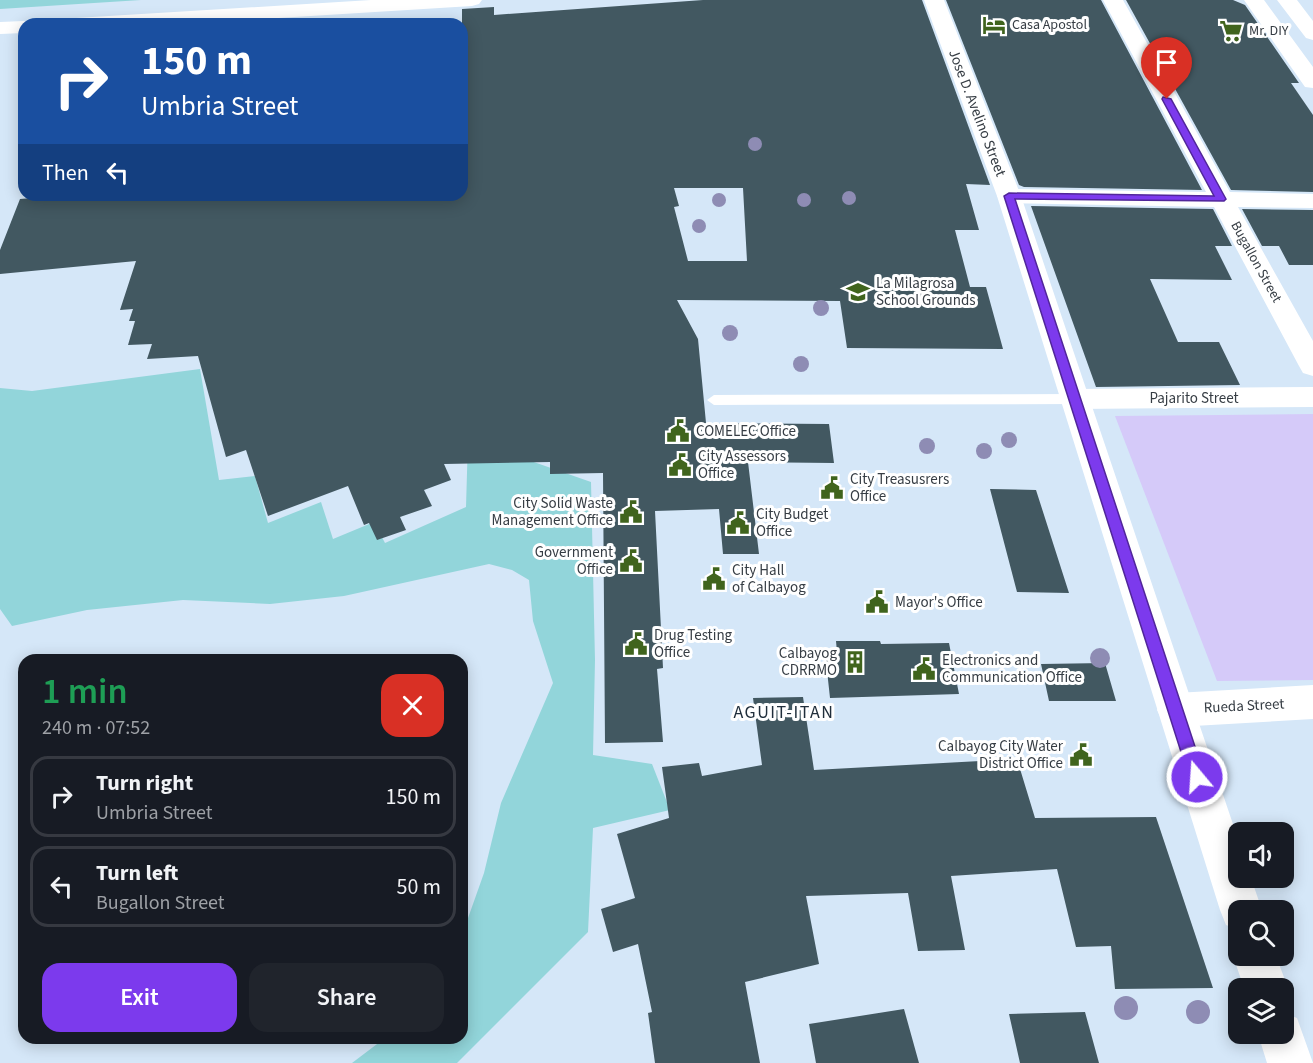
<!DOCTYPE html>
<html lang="en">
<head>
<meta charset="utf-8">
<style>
  body { margin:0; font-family:"Source Sans 3",sans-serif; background:#20242c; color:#f1f3f6; height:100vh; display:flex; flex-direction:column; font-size:22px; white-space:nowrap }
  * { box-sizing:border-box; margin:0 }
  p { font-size:20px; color:#9ea1a6 }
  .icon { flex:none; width:33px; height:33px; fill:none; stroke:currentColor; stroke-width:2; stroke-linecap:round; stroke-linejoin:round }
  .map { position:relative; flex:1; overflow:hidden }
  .side { position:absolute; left:18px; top:654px; width:450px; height:390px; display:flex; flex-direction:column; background:#171b24; border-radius:18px; box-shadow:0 3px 15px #0003 }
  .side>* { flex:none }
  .hud { position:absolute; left:18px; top:18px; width:450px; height:183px; border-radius:18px; box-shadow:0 3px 15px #0003; background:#1a4fa0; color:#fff; overflow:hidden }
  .tools { position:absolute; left:1228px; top:822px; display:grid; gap:12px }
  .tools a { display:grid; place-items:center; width:66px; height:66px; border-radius:12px; background:#171b24; box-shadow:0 3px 15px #0003; font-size:30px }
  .pin { position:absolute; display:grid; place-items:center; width:51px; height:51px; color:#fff; margin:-62px -26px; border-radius:50% 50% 50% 0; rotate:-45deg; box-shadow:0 0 6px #0007 }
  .pin .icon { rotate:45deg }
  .me { position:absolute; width:66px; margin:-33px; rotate:342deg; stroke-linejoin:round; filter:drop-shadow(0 0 4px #0008) }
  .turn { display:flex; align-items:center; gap:21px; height:126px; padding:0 24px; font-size:27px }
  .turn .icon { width:78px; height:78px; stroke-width:2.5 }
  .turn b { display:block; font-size:42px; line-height:51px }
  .then { display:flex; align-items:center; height:57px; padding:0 24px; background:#0003; gap:12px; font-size:22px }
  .round { display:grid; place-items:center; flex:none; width:63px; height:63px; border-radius:18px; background:#20242c }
  .overview { display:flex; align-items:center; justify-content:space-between; height:102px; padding:0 24px }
  h1 { font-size:36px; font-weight:600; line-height:45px; color:#1e9e55 }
  .action { display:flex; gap:12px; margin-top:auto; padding:12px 24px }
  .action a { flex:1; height:69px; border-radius:18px; background:#7c3aed; color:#fff; font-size:24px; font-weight:600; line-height:69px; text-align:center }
  .action a+a { background:#20242c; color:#f1f3f6 }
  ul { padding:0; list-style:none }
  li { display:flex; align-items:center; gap:18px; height:81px; margin:0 12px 9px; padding:0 12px; border:3px solid #363941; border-radius:18px }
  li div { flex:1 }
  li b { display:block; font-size:22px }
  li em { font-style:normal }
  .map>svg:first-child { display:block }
</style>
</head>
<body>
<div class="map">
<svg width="1313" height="1063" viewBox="0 0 1313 1063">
  <rect width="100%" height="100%" fill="#d5e7f8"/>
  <!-- green -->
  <path fill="#d5caf9" d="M1313,414v266l-96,1 -102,-265z"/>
  <!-- water -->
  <path fill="#92d5da" d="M0,0h141l-141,9z
    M200,369l19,111 36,-4 13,47 53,-21 12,37 41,-17 11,21 81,-36 2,-68 123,43 4,178 -2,95 59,9 18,46 -77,18 -5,104 -131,131h-105l33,-25h77v-103l22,-62 17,-70 52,-120 -20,-62 -4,-41 -17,-10 -23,-6 -145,32 -74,8 -87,-4 -96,10 -75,16 -12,-17v-221l32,3z"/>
  <!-- building -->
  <path fill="#425861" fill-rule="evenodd" d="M703,0h219l68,185 -24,-1 13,46h-24l15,57h16l17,62 -156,-1 -7,-47 -163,-1 21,39 8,84 123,1 5,39 -86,-1 11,92h-36l-4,-45 -64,2 8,157 -6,1 6,73 -58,1 -2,-270 -53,1v-12l-106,2 7,16 -27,10 8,16 -32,11 6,13 -29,10 -8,-17 -5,2 -16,-39 -80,30 -22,-66 -20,7 -28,-101 -51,3 5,-15 -24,1 7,-24h-6l4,-12 -13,1 16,-49 -136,13v-24l20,-51 51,-4h391v-186l32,-2v8zM674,188h69l4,73h-59l-14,-54 5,-1z
    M946,0h155l101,190 -178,-3 -5,-2z
    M1126,0h107l12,5 54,78h-8l22,32v77l-82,-2z
    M1031,206l182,3 19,37h-17l17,34 -82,-1 28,63h41l21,43 -144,2z
    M1242,209l71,1v55h-24l-10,-19h-17z
    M990,489l46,1 33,103 -52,-1z
    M836,641h44l1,3 68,-1 10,51 -129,4 -5,-46h12z
    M1105,663l11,38h-67l-8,-37z
    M803,697l11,73 203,-11 18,59 121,-1 57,171 -98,1 -4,-43 -35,1 -19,-78 -106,7 14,74 -47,1 -10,-58 -102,3 13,68 -74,18 15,81h-105l-7,-50 4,-1 -14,-68 -25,8 -12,-43 34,-11 -18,-64 52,-16 -7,-51 37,-4 3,13 60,-11 -9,-67z
    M904,1009l15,54h-103l-7,-39z
    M1085,1012l14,51h-79l-11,-49z"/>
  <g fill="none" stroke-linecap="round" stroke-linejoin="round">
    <!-- service -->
    <path fill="#fff" fill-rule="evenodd" d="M1075,394l7,5 -7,5 -361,1 -7,-5 7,-5z"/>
    <!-- minor -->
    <path fill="#fff" fill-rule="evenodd" d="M1103,0h20l107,192 83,2v14l-75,-1 75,134v35l-10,-3 -4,-7 -85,-159 -205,-4 -8,-2 -4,-5 4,-5 8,-2 197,3z
      M1244,0h20l49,67v21l-8,-1z
      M1277,0h20l16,21v19l-7,-2z
      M1313,387v20l-238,2 -10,-3 -4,-7 4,-7 10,-3z"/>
    <!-- tertiary -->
    <path fill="#fff" fill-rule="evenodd" d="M1313,685v34l-137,8 -13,-5 -6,-12 6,-12 13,-5z"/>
    <!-- secondary -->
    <path fill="#fff" fill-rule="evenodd" d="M371,0h111l-3,4 -7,2 -293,18h-113l3,-4 7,-2z
      M924,0h20l77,196 218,646v36h12l11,32h-23v20l-13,-5 -6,-15 -223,-714z
      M24,21l8,3h-8v9l-24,1v-12z
      M1239,943v13h37l12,32 -4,10v-10h-40l-11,-32z
      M1284,1013l13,5 16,45h-46l-9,-29h26z"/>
  </g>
  <!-- trees -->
  <g fill="#8e8cb4">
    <circle cx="755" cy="144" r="7"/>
    <circle cx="849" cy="198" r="7"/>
    <circle cx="719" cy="200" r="7"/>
    <circle cx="804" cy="200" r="7"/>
    <circle cx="699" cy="226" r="7"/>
    <circle cx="821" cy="308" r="8"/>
    <circle cx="730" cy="333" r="8"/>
    <circle cx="801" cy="364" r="8"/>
    <circle cx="1009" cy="440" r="8"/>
    <circle cx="927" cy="446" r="8"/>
    <circle cx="984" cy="451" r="8"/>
    <circle cx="1100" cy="658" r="10"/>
    <circle cx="1126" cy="1008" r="12"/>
    <circle cx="1198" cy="1012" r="12"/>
  </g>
  <!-- route -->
  <path fill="#7c3aed" stroke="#51269a" stroke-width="1.5" d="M1163,97l8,2 55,100 -2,2 -209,-2 190,578 -2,5 -6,2 -5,-2 -3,-5 -185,-581 5,-3 205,3 -52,-97z"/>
  <!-- icons -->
  <defs>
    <g id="hotel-bare" transform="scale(1.8)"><path d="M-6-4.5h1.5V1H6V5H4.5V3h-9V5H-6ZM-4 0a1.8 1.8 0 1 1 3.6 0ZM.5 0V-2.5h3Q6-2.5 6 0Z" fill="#40641d" stroke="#fff" stroke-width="2.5" paint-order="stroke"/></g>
    <g id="supermarket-bare" transform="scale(1.8)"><path d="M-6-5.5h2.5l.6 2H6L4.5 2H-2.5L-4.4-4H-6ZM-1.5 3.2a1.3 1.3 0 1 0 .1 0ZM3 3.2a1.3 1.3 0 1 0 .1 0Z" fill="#40641d" stroke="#fff" stroke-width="2.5" paint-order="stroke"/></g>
    <g id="school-bare" transform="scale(1.8)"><path d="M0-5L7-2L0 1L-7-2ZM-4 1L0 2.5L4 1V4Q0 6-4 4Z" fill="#40641d" stroke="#fff" stroke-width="2.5" paint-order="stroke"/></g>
    <g id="civic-bare" transform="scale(1.8)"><path d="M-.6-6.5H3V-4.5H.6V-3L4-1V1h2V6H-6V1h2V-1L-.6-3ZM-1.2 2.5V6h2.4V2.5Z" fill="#40641d" stroke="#fff" stroke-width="2.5" paint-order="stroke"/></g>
    <g id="building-bare" transform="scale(1.8)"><path d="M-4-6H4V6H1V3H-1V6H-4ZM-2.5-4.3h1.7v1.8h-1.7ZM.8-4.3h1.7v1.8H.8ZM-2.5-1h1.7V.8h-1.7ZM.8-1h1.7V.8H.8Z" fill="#40641d" stroke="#fff" stroke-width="2.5" paint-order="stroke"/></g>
  </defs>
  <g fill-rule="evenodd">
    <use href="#hotel-bare" x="994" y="25"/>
    <use href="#supermarket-bare" x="1231" y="31"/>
    <use href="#school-bare" x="858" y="292"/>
    <use href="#civic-bare" x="678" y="431"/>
    <use href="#civic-bare" x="680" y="465"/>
    <use href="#civic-bare" x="832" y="488"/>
    <use href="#civic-bare" x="631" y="512"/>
    <use href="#civic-bare" x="738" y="523"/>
    <use href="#civic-bare" x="631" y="561"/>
    <use href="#civic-bare" x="714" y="579"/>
    <use href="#civic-bare" x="877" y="602"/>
    <use href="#civic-bare" x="636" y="644"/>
    <use href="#building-bare" x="855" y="662"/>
    <use href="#civic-bare" x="924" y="669"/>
    <use href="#civic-bare" x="1081" y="755"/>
  </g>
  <g text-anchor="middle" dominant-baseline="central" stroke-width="6" stroke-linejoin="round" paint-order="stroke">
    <!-- far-poi labels -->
    <g font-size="14" fill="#363d44" stroke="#fff" text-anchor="start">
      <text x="1012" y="25">Casa Apostol</text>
      <text x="1249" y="31">Mr. DIY</text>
    </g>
    <!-- far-street labels -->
    <g font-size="14" fill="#363d44" stroke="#fff">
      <text transform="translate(1256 262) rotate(61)">Bugallon Street</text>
    </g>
    <!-- street labels -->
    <g font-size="15" fill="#363d44" stroke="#fff">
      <text transform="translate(977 113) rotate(69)">Jose D. Avelino Street</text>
      <text x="1194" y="398">Pajarito Street</text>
      <text transform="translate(1244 706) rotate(-3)">Rueda Street</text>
    </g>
    <!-- poi labels -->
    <g font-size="15" fill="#363d44" stroke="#fff" text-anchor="start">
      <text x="876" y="283">La Milagrosa<tspan x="876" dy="17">School Grounds</tspan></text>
      <text x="696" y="431">COMELEC Office</text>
      <text x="698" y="456">City Assessors<tspan x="698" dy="17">Office</tspan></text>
      <text x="850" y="479">City Treasusrers<tspan x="850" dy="17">Office</tspan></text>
      <text x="613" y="503" text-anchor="end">City Solid Waste<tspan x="613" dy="17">Management Office</tspan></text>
      <text x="756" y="514">City Budget<tspan x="756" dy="17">Office</tspan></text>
      <text x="613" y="552" text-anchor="end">Government<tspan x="613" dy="17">Office</tspan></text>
      <text x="732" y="570">City Hall<tspan x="732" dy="17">of Calbayog</tspan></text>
      <text x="895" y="602">Mayor's Office</text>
      <text x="654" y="635">Drug Testing<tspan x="654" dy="17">Office</tspan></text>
      <text x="837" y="653" text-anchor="end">Calbayog<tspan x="837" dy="17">CDRRMO</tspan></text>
      <text x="942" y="660">Electronics and<tspan x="942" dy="17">Communication Office</tspan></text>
      <text x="1063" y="746" text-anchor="end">Calbayog City Water<tspan x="1063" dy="17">District Office</tspan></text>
    </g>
    <!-- quarter labels -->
    <g font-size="18" letter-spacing="1.5" fill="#202e3b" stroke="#fff">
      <text x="784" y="712">AGUIT-ITAN</text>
    </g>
  </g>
</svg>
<div class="tools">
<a><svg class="icon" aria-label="sound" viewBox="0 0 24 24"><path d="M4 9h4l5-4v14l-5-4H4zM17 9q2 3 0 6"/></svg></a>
<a><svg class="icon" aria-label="search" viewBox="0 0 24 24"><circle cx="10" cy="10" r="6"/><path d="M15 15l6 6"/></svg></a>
<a><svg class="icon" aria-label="layers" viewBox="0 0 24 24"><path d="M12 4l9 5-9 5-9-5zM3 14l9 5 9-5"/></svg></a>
</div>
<div class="pin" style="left:1167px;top:99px;background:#d93025"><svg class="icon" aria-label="arrive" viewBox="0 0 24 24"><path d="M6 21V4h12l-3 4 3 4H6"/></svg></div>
<svg class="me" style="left:1197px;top:777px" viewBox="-20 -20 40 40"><circle r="17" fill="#7c3aed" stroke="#fff" stroke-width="3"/><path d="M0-11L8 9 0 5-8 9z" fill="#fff"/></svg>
<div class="hud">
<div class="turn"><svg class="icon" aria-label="right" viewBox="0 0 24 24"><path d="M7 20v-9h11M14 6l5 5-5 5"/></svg><div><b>150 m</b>Umbria Street</div></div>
<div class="then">Then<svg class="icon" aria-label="left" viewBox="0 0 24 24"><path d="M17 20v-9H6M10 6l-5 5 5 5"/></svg></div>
</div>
<section class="side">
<div class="overview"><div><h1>1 min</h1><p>240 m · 07:52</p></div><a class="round" style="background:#d93025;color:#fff"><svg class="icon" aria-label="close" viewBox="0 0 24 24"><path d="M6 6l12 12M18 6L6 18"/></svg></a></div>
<ul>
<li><svg class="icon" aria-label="right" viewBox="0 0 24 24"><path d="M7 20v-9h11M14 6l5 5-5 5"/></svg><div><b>Turn right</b><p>Umbria Street</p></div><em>150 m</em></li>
<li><svg class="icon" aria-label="left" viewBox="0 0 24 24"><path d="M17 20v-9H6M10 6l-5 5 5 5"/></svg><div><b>Turn left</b><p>Bugallon Street</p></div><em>50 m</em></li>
</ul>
<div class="action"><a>Exit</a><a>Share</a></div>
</section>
</div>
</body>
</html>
